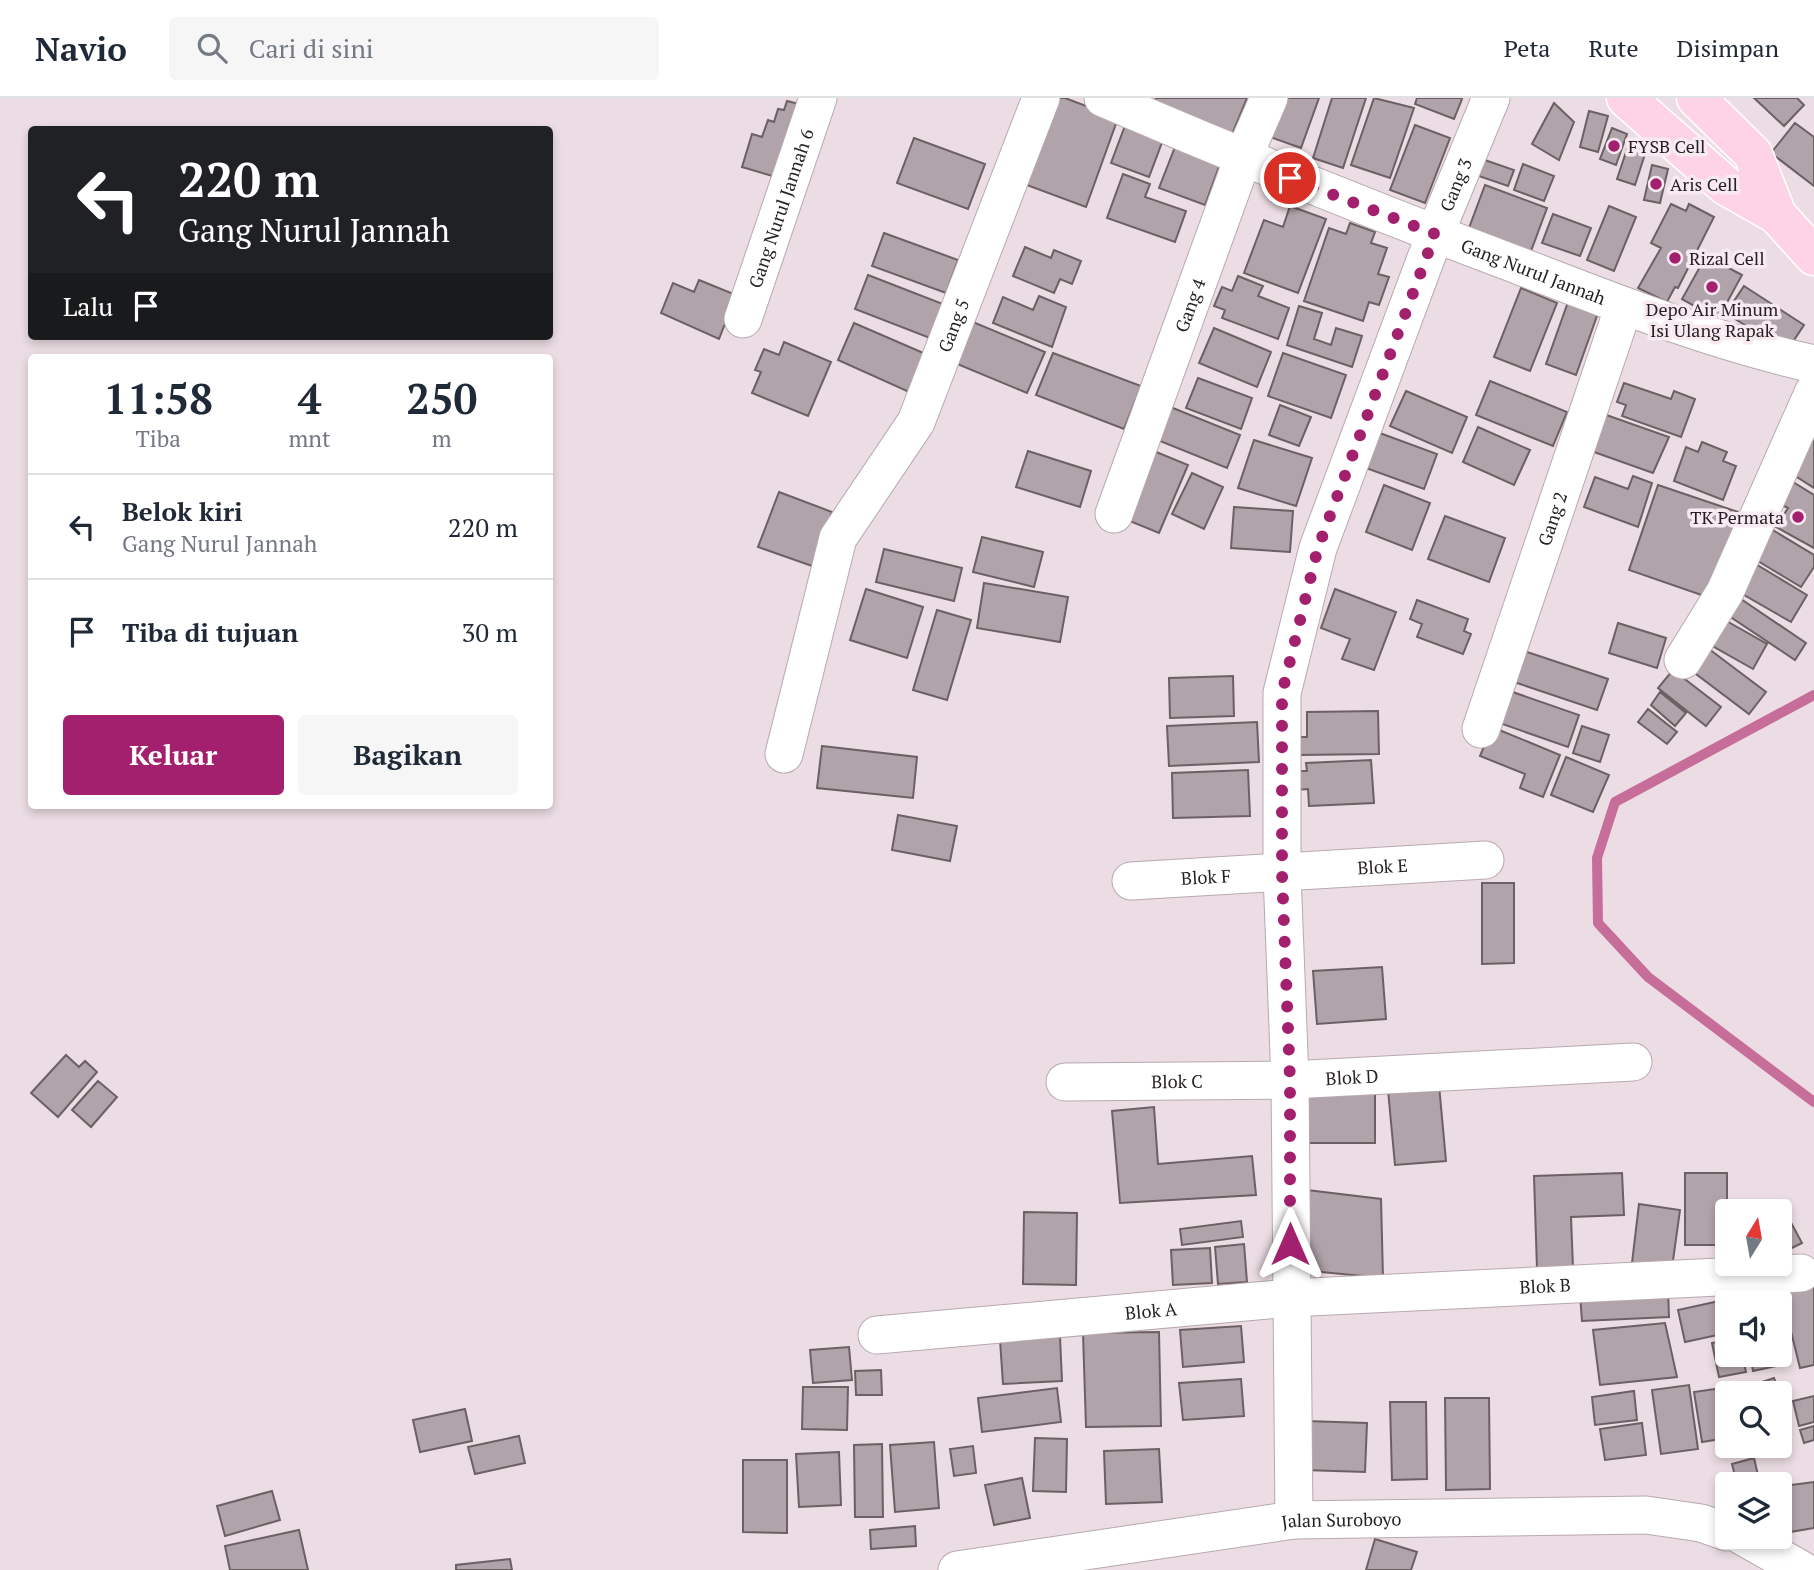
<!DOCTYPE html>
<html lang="id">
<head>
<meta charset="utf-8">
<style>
  body { margin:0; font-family:"PT Serif",serif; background:#f6f6f7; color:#1f2937; height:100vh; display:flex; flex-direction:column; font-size:26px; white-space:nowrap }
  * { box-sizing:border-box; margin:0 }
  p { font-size:23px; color:#747a83 }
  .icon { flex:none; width:38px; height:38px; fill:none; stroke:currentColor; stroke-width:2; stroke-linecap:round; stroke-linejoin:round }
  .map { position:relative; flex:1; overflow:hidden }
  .sheet { position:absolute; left:28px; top:256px; width:525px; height:455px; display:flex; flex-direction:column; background:#fff; border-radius:7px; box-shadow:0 4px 10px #0003 }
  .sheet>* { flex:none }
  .guide { position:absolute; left:28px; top:28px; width:525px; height:214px; border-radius:7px; box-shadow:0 4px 10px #0003; background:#202124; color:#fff; overflow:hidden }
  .needle { width:46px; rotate:11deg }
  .controls { position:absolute; left:1715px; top:1101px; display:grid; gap:14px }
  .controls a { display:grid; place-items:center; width:77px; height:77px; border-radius:7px; background:#fff; box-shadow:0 4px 10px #0003; font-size:35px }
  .pin { position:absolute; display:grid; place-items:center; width:60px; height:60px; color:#fff; margin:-30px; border:4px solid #fff; border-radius:50%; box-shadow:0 2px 7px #0007 }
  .me { position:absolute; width:77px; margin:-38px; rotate:0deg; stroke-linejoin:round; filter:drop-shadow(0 0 5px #0008) }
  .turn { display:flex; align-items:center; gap:24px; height:147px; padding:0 35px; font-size:32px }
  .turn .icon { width:91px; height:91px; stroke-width:2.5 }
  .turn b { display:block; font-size:49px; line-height:60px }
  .then { display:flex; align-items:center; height:66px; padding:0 35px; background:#0003; gap:14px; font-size:26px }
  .eta { display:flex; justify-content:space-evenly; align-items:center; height:119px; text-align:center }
  .eta b { font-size:42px; font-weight:800; line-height:49px }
  .primary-button { display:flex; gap:14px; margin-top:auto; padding:14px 35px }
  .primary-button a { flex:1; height:80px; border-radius:7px; background:#a3206f; color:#fff; font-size:28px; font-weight:800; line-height:80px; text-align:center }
  .primary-button a+a { background:#f6f6f7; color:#1f2937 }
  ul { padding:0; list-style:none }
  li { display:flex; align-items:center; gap:21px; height:105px; padding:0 35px; border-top:2px solid #e0e1e3 }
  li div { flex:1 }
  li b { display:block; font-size:26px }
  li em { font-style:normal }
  header { display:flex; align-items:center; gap:42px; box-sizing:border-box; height:98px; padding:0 35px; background:#fff; border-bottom:2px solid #e0e1e3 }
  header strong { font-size:33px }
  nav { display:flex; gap:38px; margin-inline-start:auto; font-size:24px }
  .search { width:490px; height:63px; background:#f6f6f7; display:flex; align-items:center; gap:18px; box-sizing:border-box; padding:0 24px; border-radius:7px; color:#747a83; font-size:26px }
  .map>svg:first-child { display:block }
</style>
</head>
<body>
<header>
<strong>Navio</strong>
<div class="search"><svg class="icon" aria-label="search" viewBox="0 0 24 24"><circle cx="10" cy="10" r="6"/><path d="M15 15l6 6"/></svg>Cari di sini</div>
<nav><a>Peta</a><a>Rute</a><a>Disimpan</a></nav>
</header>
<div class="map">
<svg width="1814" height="1472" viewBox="0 0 1814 1472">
  <rect width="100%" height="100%" fill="#ebdde3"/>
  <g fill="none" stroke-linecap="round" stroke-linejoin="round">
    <!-- stream -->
    <path stroke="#c76d9a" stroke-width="10" d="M1814,597l-199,107 -18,56 1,65 50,54 166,125"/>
  </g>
  <!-- building -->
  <path fill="#b0a3a9" stroke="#6c6065" stroke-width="2" d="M1056,0h9l53,20 -32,89 -62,-23z
    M1156,0h91l-16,39 -78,-32z
    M1275,0h44l-18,50 -34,-12z
    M1332,0h34l-23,70 -30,-10z
    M1374,0l40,10 -24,70 -39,-13z
    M1417,0h43l2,1 -8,20 -39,-15z
    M1754,0h43l7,7 -20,21z
    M787,3l12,3 -20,74 -37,-11 10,-33 10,3 6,-17 6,2 4,-13 6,1z
    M1554,5l20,19 -15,38 -27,-16z
    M1589,13l19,5 -10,36 -18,-5z
    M1126,25l38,14 -15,40 -38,-14z
    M1795,25l19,14v49l-43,-33z
    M1415,27l35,13 -25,65 -35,-13z
    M1612,30l15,6 -11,31 -16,-6z
    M914,40l71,26 -17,45 -71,-26z
    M1628,48l18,5 -11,34 -18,-6z
    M1175,49l45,17 -15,41 -46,-17z
    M1476,59l38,13 -6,16 -38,-13z
    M1523,66l31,12 -10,25 -30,-11z
    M1652,67l16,4 -8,34 -16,-3z
    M1123,76l27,10 -5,13 41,14 -11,31 -68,-24z
    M1485,87l62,23 -16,43 -62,-23z
    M1671,106l15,7 3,-7 25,13 -36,71 -3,-1 -8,15 -29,-14 23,-40 -10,-5z
    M1290,108l36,13 -28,74 -54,-20 20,-53 19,7z
    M1609,108l27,11 -22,54 -27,-11z
    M1553,116l38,14 -11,28 -38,-13z
    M1350,125l25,9 -4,11 16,5 -9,26 11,3 -10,28 -10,-3 -6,19 -59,-20 25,-73 17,6z
    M884,135l74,27 -12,33 -74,-27z
    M1025,149l26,11 3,-8 27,11 -9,23 -12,-5 -6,14 -41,-17z
    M1706,158l36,19 -24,44 -36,-20z
    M868,177l80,31 -13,34 -80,-31z
    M1238,178l25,10 -5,10 31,12 -11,31 -56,-21 3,-8 -11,-4 8,-19 10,4z
    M699,182l37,15 -17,44 -58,-26 12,-30 21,9z
    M1744,188l60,39 -18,27 -60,-39z
    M1521,190l36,15 -27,68 -36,-14z
    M1039,198l27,11 -14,40 -59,-24 10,-26 30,13z
    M1568,204l30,11 -22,62 -30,-11z
    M1299,208l23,7 -8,26 17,6 5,-17 26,8 -10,31 -65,-22z
    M968,222l77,32 -18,41 -77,-32z
    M854,225l81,35 -17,38 -80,-36z
    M1214,230l57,24 -14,35 -58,-24z
    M784,244l47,20 -23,54 -56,-23 9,-21 -6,-2 9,-21 15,6z
    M1053,255l88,33 -17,43 -88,-34z
    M1283,255l63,22 -15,43 -63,-22z
    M1198,280l54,20 -11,31 -55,-21z
    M1490,283l77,31 -14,34 -77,-31z
    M1624,285l47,16 3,-8 21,8 -14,38 -59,-21 4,-11 -9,-3z
    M1406,293l61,26 -15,36 -62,-27z
    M1158,304l82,33 -13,33 -82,-33z
    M1280,307l31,12 -12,29 -30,-11z
    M1595,313l74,26 -16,36 -59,-21z
    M1814,320v70l-28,-18z
    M1478,329l52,23 -16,35 -51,-23z
    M1377,334l60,22 -13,35 -61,-22z
    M1254,342l58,18 -16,48 -58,-18z
    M1702,344l25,10 -4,9 13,5 -13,34 -49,-19 12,-34 12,5z
    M1144,349l44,18 -29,68 -44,-18z
    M1028,353l63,20 -11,36 -64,-20z
    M1192,375l31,14 -19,42 -32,-15z
    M1633,378l19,7 -14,44 -54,-20 11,-30 33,12z
    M1793,384l21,13v53l-38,-21 12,-19 -8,-4z
    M1384,387l46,18 -18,47 -46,-18z
    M1658,387l83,28 -28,86 -84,-29z
    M779,394l53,20 -20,54 -54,-19z
    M1234,409l59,4 -3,41 -59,-4z
    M1445,418l60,22 -16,44 -61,-23z
    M1771,431l43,26v12l-13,20 -48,-29z
    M982,439l61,15 -9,35 -61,-15z
    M884,451l78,19 -8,33 -78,-19z
    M1754,465l53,32 -16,27 -54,-31z
    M984,485l84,14 -8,45 -83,-14z
    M866,491l57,18 -16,51 -57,-18z
    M1335,491l61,23 -22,58 -32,-11 8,-20 -29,-11z
    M1735,497l71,48 -11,17 -72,-48z
    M1417,502l51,19 -4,12 7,3 -8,20 -46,-17 5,-13 -12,-5z
    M937,512l34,10 -24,80 -34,-10z
    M1723,521l44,25 -14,25 -44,-25z
    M1618,525l48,15 -9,30 -48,-15z
    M1709,551l57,43 -17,22 -57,-43z
    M1524,553l84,28 -11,31 -83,-28z
    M1673,572l48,37 -15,19 -48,-38z
    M1233,578l1,40 -64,2 -1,-40z
    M1501,590l78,27 -11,32 -77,-27z
    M1660,594l26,21 -11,13 -24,-21z
    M1648,611l29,23 -10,12 -29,-22z
    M1378,613l1,43 -80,1v-18h8v-25z
    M1257,624l2,40 -90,4 -2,-40z
    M1582,628l27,9 -9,27 -27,-9z
    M1492,629l68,28 -17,42 -23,-9 5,-14 -45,-18z
    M822,648l95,11 -4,41 -96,-10z
    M1566,659l43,18 -16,37 -42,-17z
    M1371,662l3,43 -65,3 -1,-17 -12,1 -1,-19h12l-1,-8z
    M1248,672l2,46 -77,2 -1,-45z
    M898,717l59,11 -7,35 -58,-11z
    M1482,785h32v80l-32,1z
    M1382,869l4,52 -69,5 -4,-53z
    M66,957l13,12 6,-6 12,11 -39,45 -27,-24z
    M98,983l19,16 -26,30 -19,-17z
    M1439,987l7,76 -51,4 -7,-75z
    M1306,991h69v54h-69z
    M1154,1009l4,57 94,-8 4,39 -136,8 -8,-92z
    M1622,1075l2,42 -53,2 2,51 -36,1 -3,-93z
    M1685,1075h42v72h-42z
    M1307,1092l74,9 2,79 -82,-8z
    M1639,1106l41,6 -8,58 -40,-5z
    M1781,1106l21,39 -22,11v-43h-12z
    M1024,1114l53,1 -1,72 -53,-1z
    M1241,1123l2,16 -61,8 -2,-16z
    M1244,1146l3,38 -29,2 -3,-37z
    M1210,1150l2,35 -39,2 -2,-35z
    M1814,1185v82l-14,3 -19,-77z
    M1668,1191l1,28 -87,4 -2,-27z
    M1765,1193l2,11h-40v31l-42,9 -7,-32z
    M1665,1225l12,54 -77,8 -7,-55z
    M1241,1228l3,36 -61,5 -3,-37z
    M1159,1234l2,94 -75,1 -3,-94z
    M1060,1239l2,44 -59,3 -3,-44z
    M1727,1242v14h15l4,18 -27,5 -7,-34z
    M849,1249l3,33 -39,3 -3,-33z
    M1750,1256h29l2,11 -28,6z
    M881,1272l1,25h-26l-1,-24z
    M1774,1280l8,20 -2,1v-6l-48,-1z
    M1241,1281l3,37 -61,4 -4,-37z
    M1689,1287l9,64 -37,5 -9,-64z
    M803,1289h45l-1,43 -45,-1z
    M1729,1289l-2,51 -25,4 -8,-50z
    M1057,1290l4,34 -79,10 -4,-34z
    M1634,1293l3,29 -42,5 -3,-28z
    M1814,1298v26l-15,4 -6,-25z
    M1445,1300h44l1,91 -44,1z
    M1390,1304h36l1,77 -35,1z
    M465,1311l7,32 -52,11 -7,-32z
    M1780,1316l11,29 -33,13 -5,-10h27z
    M1306,1323l61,2 -2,49 -61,-2z
    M1642,1325l4,32 -41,5 -5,-31z
    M1814,1328v14l-10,3 -4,-13z
    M519,1338l6,27 -50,11 -7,-27z
    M1035,1340l32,1 -1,53 -33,-1z
    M934,1344l5,66 -44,4 -5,-67z
    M882,1346l1,73h-28l-1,-72z
    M973,1348l3,27 -22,3 -4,-27z
    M1159,1351l3,53 -56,2 -2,-53z
    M839,1354l2,53 -42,2 -3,-53z
    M1754,1360l6,26h-23l-5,-20z
    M743,1362h44v73l-44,-1z
    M1022,1380l8,40 -36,7 -9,-40z
    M1814,1384v46l-24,4 -7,-46z
    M272,1393l8,29 -55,16 -8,-30z
    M915,1428l1,20 -45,3 -1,-19z
    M299,1432l9,40h-78l-5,-24z
    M1375,1441l42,13 -6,18h-45z
    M510,1461l2,11h-56v-5z"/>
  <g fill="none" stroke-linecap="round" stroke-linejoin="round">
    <!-- minor casing -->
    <g stroke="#b7aaaf" stroke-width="39">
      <g id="minor">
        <path id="s1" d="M1103,0c135,58 271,113 409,165 99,38 198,78 302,101"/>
        <path id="s2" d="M743,221l75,-221"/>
        <path id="s3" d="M1114,416l129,-356 26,-60"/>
        <path d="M1683,562l42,-68 89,-201"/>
        <path id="s4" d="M1481,631l143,-423"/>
        <path id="s5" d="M784,656l54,-216 78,-116 125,-324"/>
        <path id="s6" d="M1131,783l354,-21"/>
        <path id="s7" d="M1065,984l225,-2 343,-18"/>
        <path id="s8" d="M877,1237l413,-37 511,-25"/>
        <path id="s9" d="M1294,1422l-4,-440 -8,-207v-180l36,-145 117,-314 56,-136"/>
        <path d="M1742,1438l60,34"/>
        <path id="s10" d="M957,1472l337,-50 352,-5 55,8 26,9"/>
      </g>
    </g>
    <!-- major casing -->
    <g stroke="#fff" stroke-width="41">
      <path id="major" d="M1626,0l100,88 51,29 37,41
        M1696,0l57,56 24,61"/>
    </g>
    <!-- minor -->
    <use href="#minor" stroke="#fff" stroke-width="37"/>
    <!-- major -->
    <use href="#major" stroke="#fed3e7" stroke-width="38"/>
  </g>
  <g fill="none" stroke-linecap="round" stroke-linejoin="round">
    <!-- route -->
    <path stroke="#a3206f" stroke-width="12" stroke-dasharray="0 21.6" d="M1290,1146v-164l-8,-207v-180l36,-145 117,-314 -145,-56"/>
  </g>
  <!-- markers -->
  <g fill="#a3206f" stroke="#f8eaf0" stroke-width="2.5">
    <circle cx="1614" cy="48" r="7"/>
    <circle cx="1656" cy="86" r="7"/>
    <circle cx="1675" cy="160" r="7"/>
    <circle cx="1712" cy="189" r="7"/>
    <circle cx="1798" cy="419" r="7"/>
  </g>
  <g text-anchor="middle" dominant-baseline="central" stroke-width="7" stroke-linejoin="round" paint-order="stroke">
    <!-- poi labels -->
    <g font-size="18" fill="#241f22" stroke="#f8eaf0" text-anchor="start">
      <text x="1628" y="48">FYSB Cell</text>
      <text x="1670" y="86">Aris Cell</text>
      <text x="1689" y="160">Rizal Cell</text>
      <text x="1712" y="211" text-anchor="middle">Depo Air Minum<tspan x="1712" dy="21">Isi Ulang Rapak</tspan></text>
      <text x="1784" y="419" text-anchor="end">TK Permata</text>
    </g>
    <!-- street labels -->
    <g font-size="18" fill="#241f22" stroke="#f8eaf0">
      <text stroke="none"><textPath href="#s9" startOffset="1365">Gang 3</textPath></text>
      <text stroke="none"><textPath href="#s2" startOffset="117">Gang Nurul Jannah 6</textPath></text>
      <text stroke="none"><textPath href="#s1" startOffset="464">Gang Nurul Jannah</textPath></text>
      <text stroke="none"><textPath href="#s3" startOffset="222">Gang 4</textPath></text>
      <text stroke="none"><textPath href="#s5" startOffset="466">Gang 5</textPath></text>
      <text stroke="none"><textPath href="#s4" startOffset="222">Gang 2</textPath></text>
      <text stroke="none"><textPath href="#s6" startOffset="252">Blok E</textPath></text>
      <text stroke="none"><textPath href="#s6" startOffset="75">Blok F</textPath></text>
      <text stroke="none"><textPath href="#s7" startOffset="287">Blok D</textPath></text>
      <text stroke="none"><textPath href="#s7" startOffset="112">Blok C</textPath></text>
      <text stroke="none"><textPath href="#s8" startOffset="670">Blok B</textPath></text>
      <text stroke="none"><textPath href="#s8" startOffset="275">Blok A</textPath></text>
      <text stroke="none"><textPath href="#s10" startOffset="388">Jalan Suroboyo</textPath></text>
    </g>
  </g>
</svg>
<div class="controls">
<a><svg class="needle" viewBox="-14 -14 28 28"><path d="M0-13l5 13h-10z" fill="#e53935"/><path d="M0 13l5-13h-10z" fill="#747a83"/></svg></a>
<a><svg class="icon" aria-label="sound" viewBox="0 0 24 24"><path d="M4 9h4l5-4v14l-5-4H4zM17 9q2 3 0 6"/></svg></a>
<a><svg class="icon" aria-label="search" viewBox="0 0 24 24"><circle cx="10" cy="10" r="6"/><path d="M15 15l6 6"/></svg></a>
<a><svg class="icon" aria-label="layers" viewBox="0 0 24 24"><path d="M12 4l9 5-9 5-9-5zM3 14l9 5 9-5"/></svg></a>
</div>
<div class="pin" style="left:1290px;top:80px;background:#d93025"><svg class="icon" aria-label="arrive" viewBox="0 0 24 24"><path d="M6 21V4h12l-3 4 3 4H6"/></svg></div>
<svg class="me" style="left:1290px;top:1146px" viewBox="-20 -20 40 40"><path d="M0-17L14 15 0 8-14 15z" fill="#a3206f" stroke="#fff" stroke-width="4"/></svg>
<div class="guide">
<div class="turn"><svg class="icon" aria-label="left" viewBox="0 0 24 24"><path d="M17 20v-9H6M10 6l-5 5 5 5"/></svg><div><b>220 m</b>Gang Nurul Jannah</div></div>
<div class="then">Lalu<svg class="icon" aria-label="arrive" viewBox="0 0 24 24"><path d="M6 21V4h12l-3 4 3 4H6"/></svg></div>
</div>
<section class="sheet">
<div class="eta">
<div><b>11:58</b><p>Tiba</p></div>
<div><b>4</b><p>mnt</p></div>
<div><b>250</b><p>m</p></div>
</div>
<ul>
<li><svg class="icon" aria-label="left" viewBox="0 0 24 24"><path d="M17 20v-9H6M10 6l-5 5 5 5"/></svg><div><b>Belok kiri</b><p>Gang Nurul Jannah</p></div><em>220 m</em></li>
<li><svg class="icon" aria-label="arrive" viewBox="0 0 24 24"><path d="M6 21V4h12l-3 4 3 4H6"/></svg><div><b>Tiba di tujuan</b></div><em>30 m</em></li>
</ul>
<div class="primary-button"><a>Keluar</a><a>Bagikan</a></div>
</section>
</div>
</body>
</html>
